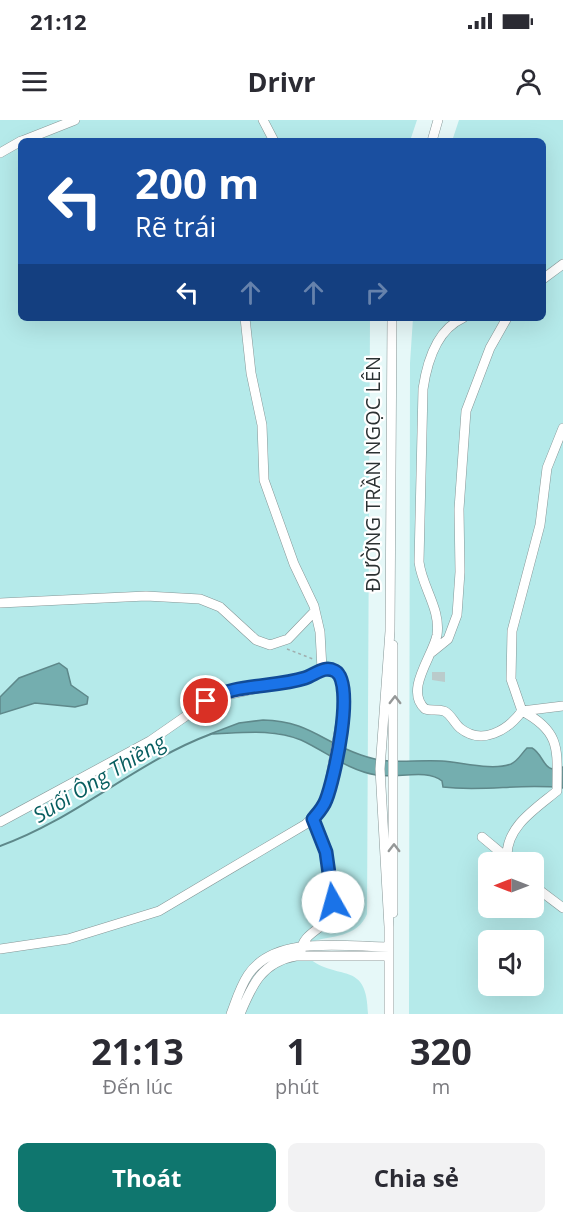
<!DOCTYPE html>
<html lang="vi">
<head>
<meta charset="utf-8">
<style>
  body { margin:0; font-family:"Open Sans",sans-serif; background:#f2f2f3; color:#2b2b33; height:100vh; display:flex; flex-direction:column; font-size:22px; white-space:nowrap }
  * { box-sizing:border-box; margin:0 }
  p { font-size:20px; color:#7c7c81 }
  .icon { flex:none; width:33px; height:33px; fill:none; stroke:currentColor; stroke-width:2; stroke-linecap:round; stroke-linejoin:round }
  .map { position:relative; height:894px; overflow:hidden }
  .drawer { display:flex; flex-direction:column; background:#fff; flex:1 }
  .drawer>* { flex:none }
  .top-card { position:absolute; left:18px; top:18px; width:528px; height:183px; border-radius:9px; box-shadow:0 6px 24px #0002; background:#1a4fa0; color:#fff; overflow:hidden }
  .needle { width:39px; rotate:270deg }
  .tools { position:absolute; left:478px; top:732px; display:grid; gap:12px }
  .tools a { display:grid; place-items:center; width:66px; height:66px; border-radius:9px; background:#fff; box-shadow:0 6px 24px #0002; font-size:30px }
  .pin { position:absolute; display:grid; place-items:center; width:51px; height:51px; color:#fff; margin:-26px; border:3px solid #fff; border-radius:50%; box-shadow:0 2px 6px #0007 }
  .me { position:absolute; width:66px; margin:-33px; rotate:353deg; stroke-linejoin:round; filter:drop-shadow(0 0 4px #0008) }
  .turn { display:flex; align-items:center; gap:21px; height:126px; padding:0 18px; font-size:27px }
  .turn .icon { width:78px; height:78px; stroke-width:2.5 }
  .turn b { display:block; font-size:42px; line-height:51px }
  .lanes { display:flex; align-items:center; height:57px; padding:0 18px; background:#0003; justify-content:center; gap:30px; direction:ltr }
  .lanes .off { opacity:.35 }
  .eta { display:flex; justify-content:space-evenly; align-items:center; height:102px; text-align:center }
  .eta b { font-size:36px; font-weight:700; line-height:42px }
  .button { display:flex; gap:12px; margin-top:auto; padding:12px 18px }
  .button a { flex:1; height:69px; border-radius:9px; background:#0f766e; color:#fff; font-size:24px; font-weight:700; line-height:69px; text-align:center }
  .button a+a { background:#f2f2f3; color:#2b2b33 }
  .status { display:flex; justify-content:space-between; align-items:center; height:42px; padding:0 30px; background:#fff; direction:ltr }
  .status svg { height:16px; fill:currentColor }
  header { display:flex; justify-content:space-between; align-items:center; height:78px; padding:0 18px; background:#fff; font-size:27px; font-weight:700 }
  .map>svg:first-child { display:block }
</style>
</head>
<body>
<div class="status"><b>21:12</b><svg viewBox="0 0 49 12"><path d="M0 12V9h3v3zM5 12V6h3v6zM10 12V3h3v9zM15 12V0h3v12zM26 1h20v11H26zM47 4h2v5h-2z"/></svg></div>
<header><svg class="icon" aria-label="menu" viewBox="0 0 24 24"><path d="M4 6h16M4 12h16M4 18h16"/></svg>Drivr<svg class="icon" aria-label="person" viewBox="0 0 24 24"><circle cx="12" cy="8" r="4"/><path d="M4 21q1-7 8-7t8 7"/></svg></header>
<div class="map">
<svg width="563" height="894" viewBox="0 0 563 894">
  <rect width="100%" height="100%" fill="#e6f8f8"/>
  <!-- green -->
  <path fill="#b5eaea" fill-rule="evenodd" d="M0,0h417l-7,21h-389v177h349l-3,596c-10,24 -35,21 -56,28v18c30,21 56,1 57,54h-368z
    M459,0h104v894h-154l1,-651 3,-45h130v-177h-91zM489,742h45v46h-45zM489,820h45v46h-45z"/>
  <!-- water -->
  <path fill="#74aeaf" stroke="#5e888a" stroke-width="1.5" d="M59,543l8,6 4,16 17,12 -1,7 -12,3 -40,-4 -35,11v-17l19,-19z
    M263,600c46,1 59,22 98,35 31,11 51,4 81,6 19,1 50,10 69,3 7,-3 10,-10 16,-16h5c13,7 11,28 31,19v21c-40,-5 -80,4 -120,-1l-1,-6c-15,-13 -46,-2 -66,-6 -29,-5 -49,-23 -75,-35 -28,-12 -61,-7 -91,-6l29,-11z"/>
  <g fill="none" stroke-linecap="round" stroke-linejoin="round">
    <!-- stream -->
    <path stroke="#5e888a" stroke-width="2" d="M0,726c76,-27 136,-84 211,-112"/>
  </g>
  <!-- building -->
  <path fill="#bacbcb" d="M432,552h13v10l-13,-2z"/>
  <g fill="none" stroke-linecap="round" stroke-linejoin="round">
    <!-- minor casing -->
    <g stroke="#869696" stroke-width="10">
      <path id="minor" d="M263,0l11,21
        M22,21l53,-21
        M432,21l6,-21
        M0,33l21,-12
        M543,159l20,-15
        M245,198l6,55 11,52 2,55 30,84 20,42 6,26 2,37
        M463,198c-27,12 -36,44 -40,71l-4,173c3,25 22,47 18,73 -4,21 -33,55 -12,74 6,2 12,0 19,2 7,3 10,12 16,17 22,18 48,2 62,-17l-11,-32 1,-48 28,-106 7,-57 16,-40
        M0,483l146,-7 54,3 20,8 36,33 14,5 18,-6 27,-28
        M393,525v268
        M432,532l16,-13 9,-24 3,-43 -1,-63 7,-98 24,-63 17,-30
        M522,591l41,-5
        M0,702l150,-81 62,-43 94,-20 20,-9 12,4 6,11 1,14 -16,88 -6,21 -17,17 -147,87 -91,28 -68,10
        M482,717l30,25
        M507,737c-1,-30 28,-48 50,-66 0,-40 5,-59 -35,-80
        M534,766l29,22
        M301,831c2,-17 18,-20 27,-32 14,-19 -4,-80 -15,-100
        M231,894c5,-13 9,-27 17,-39 27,-41 98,-28 141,-28
        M240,894c12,-29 22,-52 56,-58h93
        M389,894v-87l-9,-158 10,-138 2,-313"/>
    </g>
    <!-- path -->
    <path stroke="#a0aeae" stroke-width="1.5" stroke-dasharray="3 3" stroke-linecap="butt" d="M287,529l26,10"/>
    <!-- minor -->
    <use href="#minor" stroke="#fff" stroke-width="9"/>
  </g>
  <!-- one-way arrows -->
  <defs><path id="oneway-chevron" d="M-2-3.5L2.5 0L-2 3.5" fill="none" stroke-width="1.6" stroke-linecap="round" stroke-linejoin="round" transform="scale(1.5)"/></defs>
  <g stroke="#959898">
    <use href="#oneway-chevron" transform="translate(395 580) rotate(-90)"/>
    <use href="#oneway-chevron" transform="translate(394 728) rotate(-90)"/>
  </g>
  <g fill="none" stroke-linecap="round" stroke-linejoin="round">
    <!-- route casing -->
    <g stroke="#114b97" stroke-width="15">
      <path id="route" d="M206,581c28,-18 68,-13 99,-23 10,-3 19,-13 30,-7 21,11 -1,109 -9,129 -3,8 -8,13 -13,19l13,33 7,50"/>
    </g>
    <!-- route -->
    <use href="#route" stroke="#1a73e8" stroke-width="10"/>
  </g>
  <g text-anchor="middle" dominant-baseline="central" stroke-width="4.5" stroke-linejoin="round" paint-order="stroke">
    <!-- street labels -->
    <g font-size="20" fill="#2b3132" stroke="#fff">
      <text transform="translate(372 354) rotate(-90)">ĐƯỜNG TRẦN NGỌC LÊN</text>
    </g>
    <!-- water labels -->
    <g font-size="21" font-style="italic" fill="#085e60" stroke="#fff">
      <text transform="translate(99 658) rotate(-31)">Suối Ông Thiềng</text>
    </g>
  </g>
</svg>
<div class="tools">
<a><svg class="needle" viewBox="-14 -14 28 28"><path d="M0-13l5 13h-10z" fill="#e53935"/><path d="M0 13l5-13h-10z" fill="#7c7c81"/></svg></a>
<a><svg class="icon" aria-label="sound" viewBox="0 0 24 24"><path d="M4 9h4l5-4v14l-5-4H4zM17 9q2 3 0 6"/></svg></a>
</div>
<div class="pin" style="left:206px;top:581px;background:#d93025"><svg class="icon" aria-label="arrive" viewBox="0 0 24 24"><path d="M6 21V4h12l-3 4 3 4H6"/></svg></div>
<svg class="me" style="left:333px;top:782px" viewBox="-20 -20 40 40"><circle r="19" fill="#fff"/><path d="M0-13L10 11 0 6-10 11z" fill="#1a73e8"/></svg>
<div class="top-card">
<div class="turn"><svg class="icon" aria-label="left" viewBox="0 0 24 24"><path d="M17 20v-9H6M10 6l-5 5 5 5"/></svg><div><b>200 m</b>Rẽ trái</div></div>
<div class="lanes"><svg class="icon" aria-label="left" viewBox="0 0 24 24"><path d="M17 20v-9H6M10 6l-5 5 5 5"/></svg><svg class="icon off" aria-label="ahead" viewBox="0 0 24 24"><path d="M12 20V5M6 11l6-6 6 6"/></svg><svg class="icon off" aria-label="ahead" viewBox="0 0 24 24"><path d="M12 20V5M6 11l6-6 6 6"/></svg><svg class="icon off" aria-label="right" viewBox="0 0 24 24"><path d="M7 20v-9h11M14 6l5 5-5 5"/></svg></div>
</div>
</div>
<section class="drawer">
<div class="eta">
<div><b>21:13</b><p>Đến lúc</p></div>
<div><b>1</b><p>phút</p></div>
<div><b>320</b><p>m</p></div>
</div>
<div class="button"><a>Thoát</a><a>Chia sẻ</a></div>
</section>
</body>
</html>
